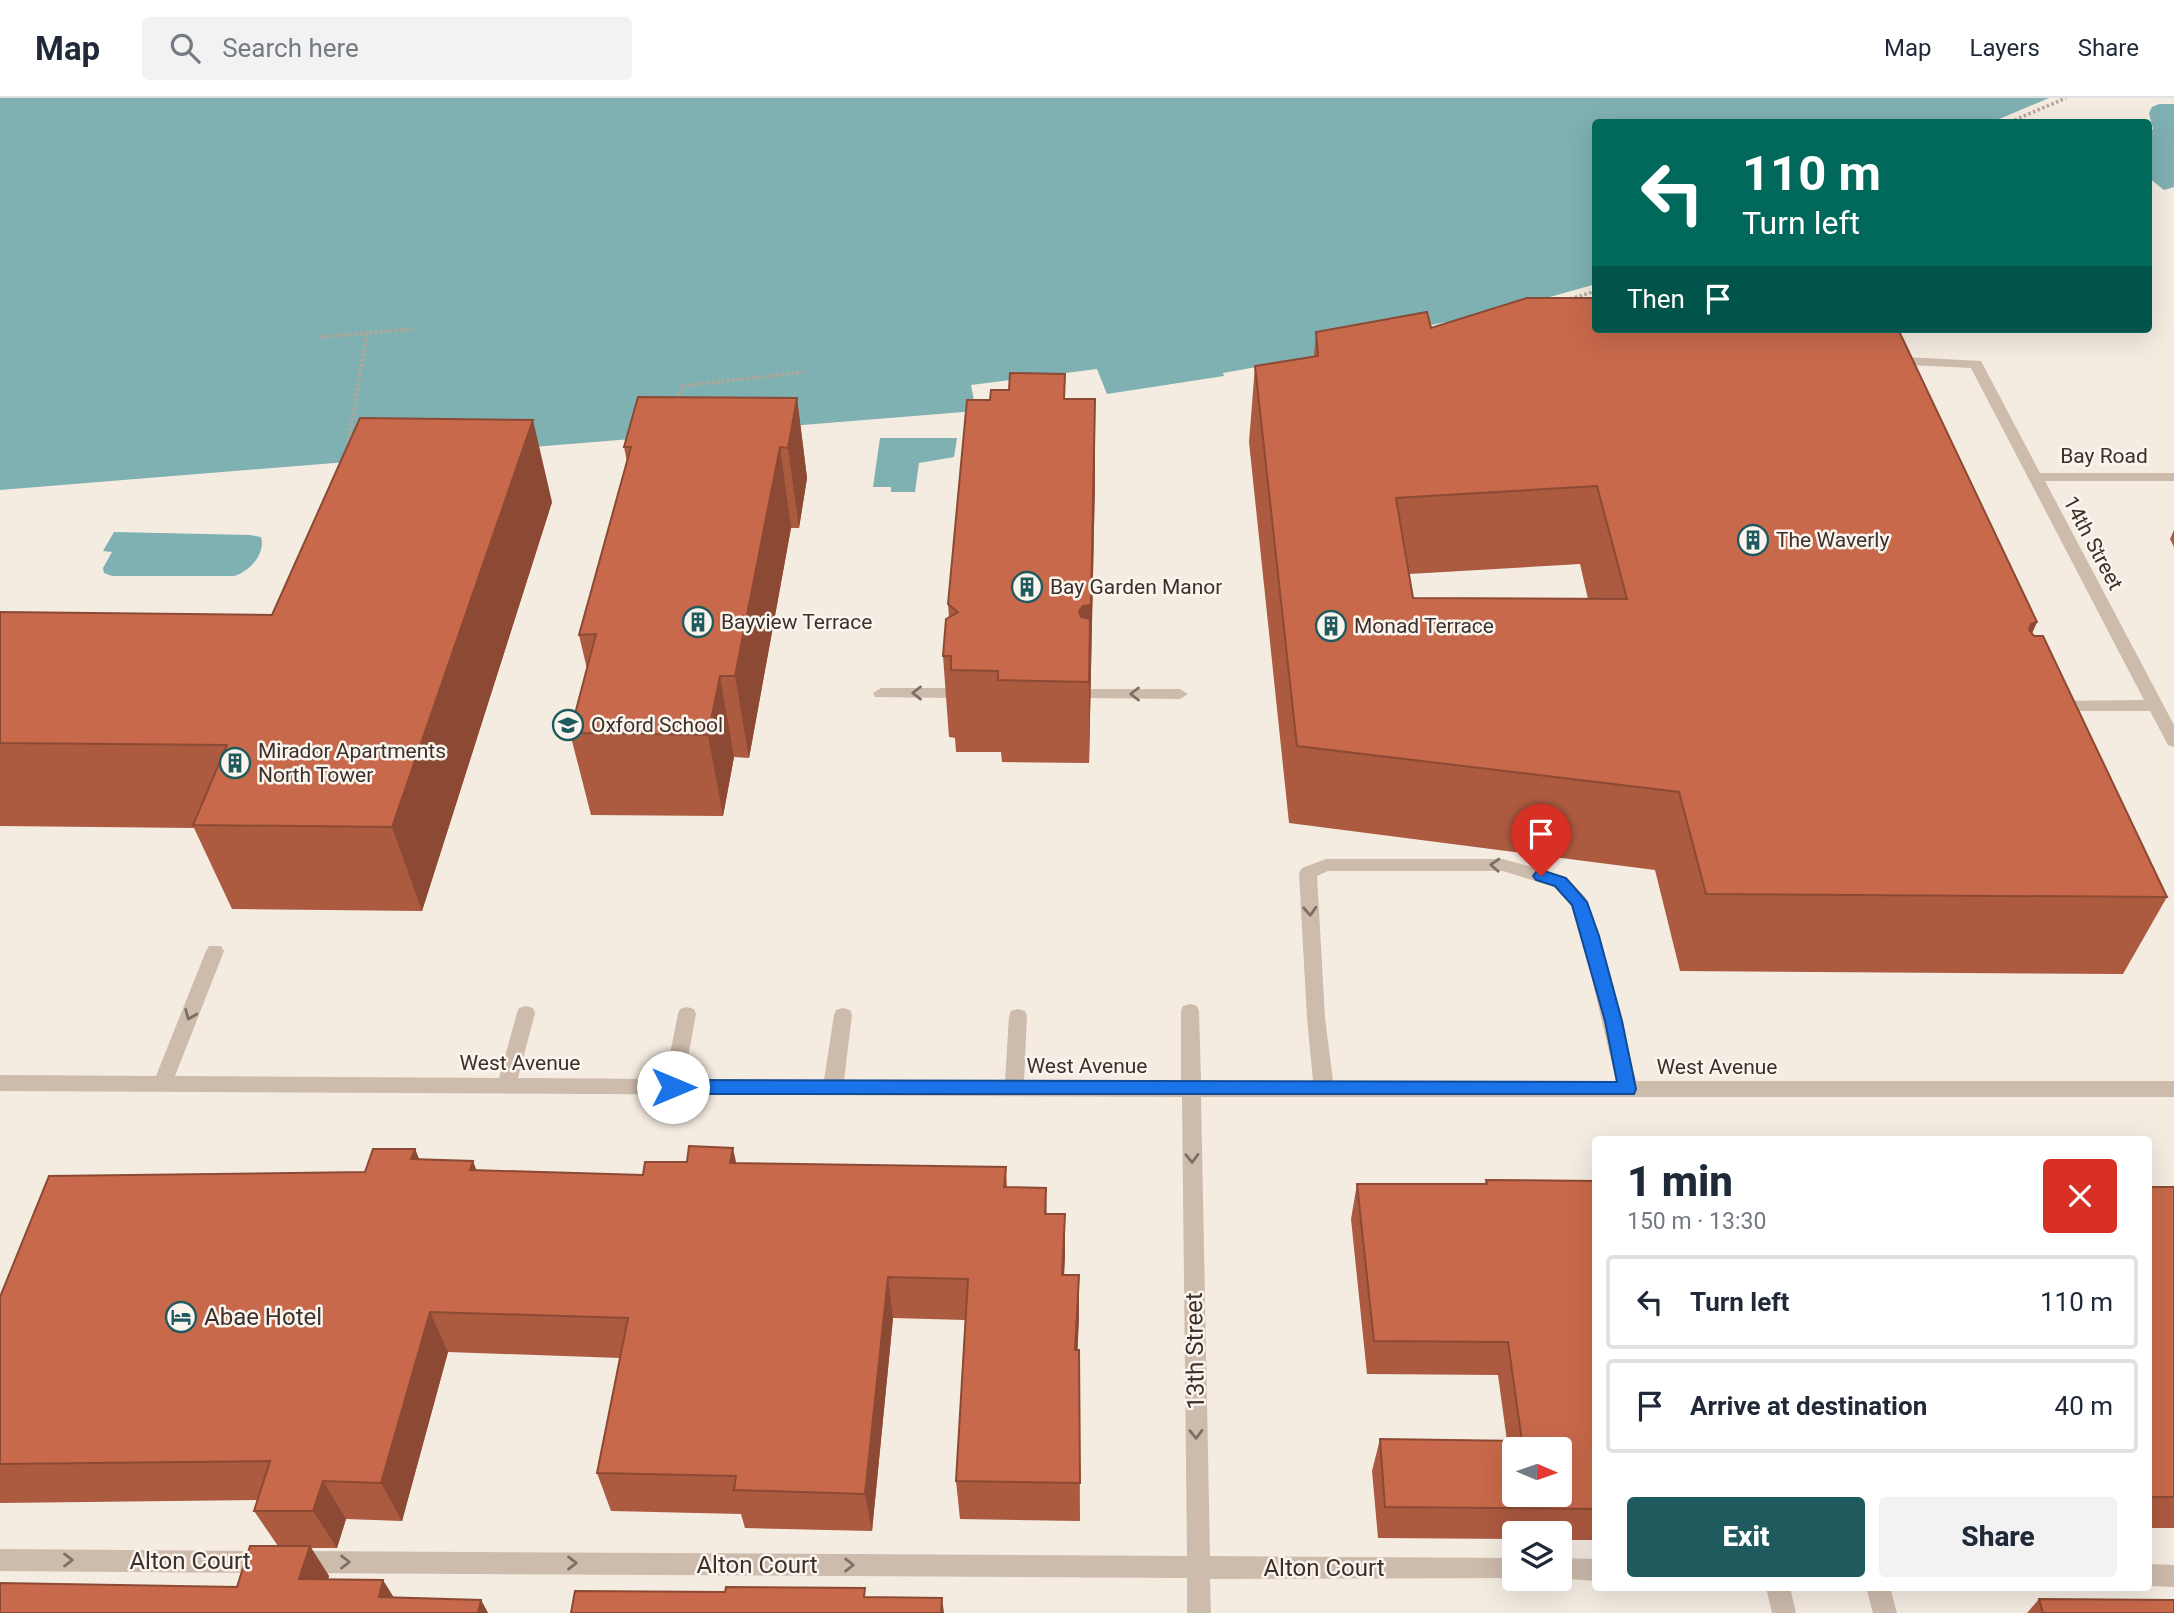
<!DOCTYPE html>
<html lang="en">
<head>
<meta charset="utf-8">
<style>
  body { margin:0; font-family:Roboto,sans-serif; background:#f2f2f3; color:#1f2937; height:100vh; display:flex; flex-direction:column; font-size:26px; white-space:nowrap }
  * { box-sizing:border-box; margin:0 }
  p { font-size:23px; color:#747a83 }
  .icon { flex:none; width:38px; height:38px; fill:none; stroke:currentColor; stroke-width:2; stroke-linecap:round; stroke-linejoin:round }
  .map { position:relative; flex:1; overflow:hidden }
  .details { position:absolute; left:1592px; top:1038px; width:560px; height:455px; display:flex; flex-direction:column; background:#fff; border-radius:7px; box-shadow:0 7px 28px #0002 }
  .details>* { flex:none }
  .hud { position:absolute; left:1592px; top:21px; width:560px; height:214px; border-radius:7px; box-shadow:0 7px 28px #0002; background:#00695c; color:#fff; overflow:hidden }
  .needle { width:46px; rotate:92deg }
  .controls { position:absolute; left:1502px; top:1339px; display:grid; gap:14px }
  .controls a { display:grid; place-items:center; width:70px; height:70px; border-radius:7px; background:#fff; box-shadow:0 7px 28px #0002; font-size:35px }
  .pin { position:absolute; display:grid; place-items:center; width:60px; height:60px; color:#fff; margin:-72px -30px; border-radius:50% 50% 50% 0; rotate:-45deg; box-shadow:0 0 7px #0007 }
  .pin .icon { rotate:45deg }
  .me { position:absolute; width:77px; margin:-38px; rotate:90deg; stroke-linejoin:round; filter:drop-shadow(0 0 5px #0008) }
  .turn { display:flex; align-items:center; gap:24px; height:147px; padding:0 35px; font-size:32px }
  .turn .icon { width:91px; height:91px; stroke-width:2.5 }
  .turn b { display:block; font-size:49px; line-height:60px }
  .then { display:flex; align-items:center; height:66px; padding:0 35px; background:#0003; gap:14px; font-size:26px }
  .round { display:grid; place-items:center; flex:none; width:74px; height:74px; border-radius:7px; background:#f2f2f3 }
  .summary { display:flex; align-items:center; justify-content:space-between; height:119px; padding:0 35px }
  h1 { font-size:42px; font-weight:800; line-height:52px }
  .cta { display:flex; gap:14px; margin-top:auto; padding:14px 35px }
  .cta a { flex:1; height:80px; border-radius:7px; background:#1f5a5e; color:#fff; font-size:28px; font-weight:800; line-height:80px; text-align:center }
  .cta a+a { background:#f2f2f3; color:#1f2937 }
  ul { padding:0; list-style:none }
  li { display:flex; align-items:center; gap:21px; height:94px; margin:0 14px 10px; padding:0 21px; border:4px solid #e0e1e3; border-radius:7px }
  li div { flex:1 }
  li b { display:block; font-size:26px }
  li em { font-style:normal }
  header { display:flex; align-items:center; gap:42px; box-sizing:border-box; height:98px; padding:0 35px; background:#fff; border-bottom:2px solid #e0e1e3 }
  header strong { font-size:33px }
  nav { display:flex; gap:38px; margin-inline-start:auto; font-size:24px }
  .search { width:490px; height:63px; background:#f2f2f3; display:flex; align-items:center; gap:18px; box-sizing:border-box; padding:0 24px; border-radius:7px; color:#747a83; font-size:26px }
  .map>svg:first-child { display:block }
</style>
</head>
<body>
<header>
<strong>Map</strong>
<div class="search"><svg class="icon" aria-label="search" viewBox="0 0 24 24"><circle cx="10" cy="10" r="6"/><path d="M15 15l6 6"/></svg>Search here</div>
<nav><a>Map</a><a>Layers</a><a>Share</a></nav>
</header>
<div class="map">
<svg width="2174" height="1515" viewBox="0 0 2174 1515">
  <rect width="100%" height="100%" fill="#f4ebe1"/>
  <!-- water -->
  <path fill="#7fb0b2" d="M0,0h2049l-57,24h-396v162l-107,30 -58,11 -113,31 -95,17 1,3 -117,18 -10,-25 -126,16 5,26 -976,79z
    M2159,6h15v83l-10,3 -15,-12v-46l4,-3 -4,-16 3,-6z
    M880,340h77l-3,19 -35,6 -4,29h-24v-5h-18z
    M114,434l136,3 11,2c5,17 -12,35 -27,39h-122l-8,-3 -1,-5 9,-16 -9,-1z"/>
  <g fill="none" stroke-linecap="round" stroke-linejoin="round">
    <!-- path -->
    <path stroke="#b9a596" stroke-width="3.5" stroke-dasharray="2.5 2.5" stroke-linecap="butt" d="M2010,24l56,-24
      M1570,201l26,-8
      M320,239l93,-8
      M677,302l5,-14 123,-14
      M347,352l20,-117"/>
    <!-- minor -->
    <path fill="#cdbbac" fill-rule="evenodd" d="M1905,259l76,4 59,112h134v8h-129l129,244v22l-6,-2 -18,-34h-101l-2,-4 2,-4 6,-2 89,-1 -173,-332 -64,-3 -15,6 -7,-4z
      M881,590h71l8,5 -8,5 -77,-1 -2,-4z
      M1090,591h90l8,5 -8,5 -96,-1 -2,-4 2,-4z
      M1326,761h177l63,18 19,20 15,39 36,145h538v16h-973l9,459 304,2v20h4l-308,1 1,34h-24v-35l-890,-5 -8,-3 -4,-8 4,-8 8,-3 890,5 -5,-459 -1182,-6v-16l156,1 50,-125 3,-5h12l3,5 -49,125 324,2 18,-65 2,-5 7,-2 7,2 2,5 -17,65 147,1 13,-65 2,-5 7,-2 7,2 2,5 -12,65 140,1 10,-65 2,-5 7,-2 7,2 2,5 -8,65 161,1 4,-65 2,-5 7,-2 7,2 2,5 -3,65h157v-70l2,-5 7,-2 7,2 2,5 2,70h112l-6,-63 -8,-145 3,-5zM1328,773h175l51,16 17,18 11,31 34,145h-283l-8,-63 -8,-142z
      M0,1451l266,2 8,3 4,8 -4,8 -8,3 -266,-2z
      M1559,1460l37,1v22l-41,-3h4z
      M2149,1466l25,1v22l-25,-1z
      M1766,1489h24l6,26h-24z
      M1866,1489h24l7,26h-24z"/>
  </g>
  <!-- wall -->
  <path fill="#ac5a40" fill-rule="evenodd" d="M1431,230l606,294 -5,11 135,264 -44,77 -443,-3 -25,-101 -366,-47 -40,-381 6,-76 59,-10 2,-24zM1580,466l8,35 -175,-1 -4,-24z
    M797,300l10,80 -8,50h-8l-42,230 -15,-1 -11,59 -132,-1 -21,-82 17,-64 -8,-34 48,-173 -3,-15z
    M1065,301h30v81l-6,283 -87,-1 -1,-10h-45l-1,-14 -6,-1 -6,-81 6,-38 -1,-14z
    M552,404l-130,409 -190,-2 -38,-81 -194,-2v-214l272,3z
    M2174,432v17l-4,-8z
    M415,1051l4,10 58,11 166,5 93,-12 270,4 1,20 40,27 18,41 -1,20h15v41l-2,34h2l1,171 -120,-2 -4,-38 9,-161 -72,-2 -21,213 -127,-3 -4,-14 -130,-3 -14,-38 23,-115 -172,-6 -46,169 -56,-2 -9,29h-26l18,28 -1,4 66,17 87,3 7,13h-488l237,-26 41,-41 -24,-35 4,-11 -258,3v-206l365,-125z
    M1486,1082l110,1v359h-37v-7h-45v6l-136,-1 -6,-67 8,-32 127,2 -9,-66 -131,-1 -16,-155 6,-35h128z
    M2149,1089h25v341h-25z
    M2039,1501l135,14h-147z"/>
  <!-- shaded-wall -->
  <path fill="#8c4a34" d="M797,300l10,80 -8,50 -11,-80z
    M1095,301v81l-6,283v-81l-10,-71z
    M533,322l19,82 -130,409 -30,-84z
    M780,349l11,81 -42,230 -14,-82z
    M2037,524l-35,78 29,-76z
    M720,578l14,81 -11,59 -15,-81z
    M733,1050l9,42 -12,-27z
    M415,1051l17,42 -21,-32z
    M473,1063l16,42 -19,-33z
    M1046,1090l1,42 -2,-16z
    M1065,1116v41l-3,61v-41z
    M1079,1177v41l-3,74 -1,-40z
    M888,1179l5,41 -21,213 -7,-37z
    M430,1214l18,40 -46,169 -21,-38z
    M323,1383l23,38 -9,29 -24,-37z
    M310,1448l19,30 -10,33 -20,-30z
    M383,1482l18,29 -22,-12z
    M942,1500l2,15h-3z
    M481,1502l7,13h-10z"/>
  <!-- building -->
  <path fill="#c8694b" stroke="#8c4a34" stroke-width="2" fill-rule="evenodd" d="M1527,200h69v31h302l139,293 -6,2 -2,6 5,6h9l124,261 -461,-3 -27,-102 -382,-46 -42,-380 63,-10 -2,-24 111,-20 4,16zM1597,388l30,113 -214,-1 -17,-100z
    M1010,275l55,1 -1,25h31l-4,206 -8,1 -4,5 2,6 9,2 -1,63 -91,-2v-9l-47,-1v-14h-8l3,-37 12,-7 -10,-8 19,-204h23l1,-10h18z
    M638,299l159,1 -9,50 -8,-1 -45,229h-15l-12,59 -138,-2 26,-99 -17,1 52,-188h-7z
    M360,320l173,2 -141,407 -199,-2 34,-80 -227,-2v-131l272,3z
    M689,1048l44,2 -3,15 276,4 -2,20 42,1 -1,26h20l-3,61h17l-4,75h4l1,133 -124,-2 12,-202 -80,-2 -23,217 -131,-4 2,-14 -139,-3 31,-155 -198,-6 -49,171 -58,-2 -10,30h-59l16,-50 -270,3v-167l49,-121 316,-4 8,-23h42l-4,10 62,2 -3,9 173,5 2,-13h42z
    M1486,1082l110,1v328l-211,-2 -5,-68 142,2 -14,-99 -134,-1 -17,-157h130zM1514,1351h45v45h-45z
    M2149,1089h25v310h-25z
    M250,1448h60l-11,33 84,1 -4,17 102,3 -3,13h-478v-30l237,4z
    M726,1489l139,1 -1,9 78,1 -1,15h-370l4,-22 150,1z
    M2039,1501l135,1v13h-131z"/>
  <!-- one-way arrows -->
  <defs><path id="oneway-chevron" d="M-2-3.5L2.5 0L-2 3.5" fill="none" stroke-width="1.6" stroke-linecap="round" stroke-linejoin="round" transform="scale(1.75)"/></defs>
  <g stroke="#7d6f65">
    <use href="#oneway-chevron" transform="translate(917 595) rotate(180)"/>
    <use href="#oneway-chevron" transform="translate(1135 596) rotate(-180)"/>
    <use href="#oneway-chevron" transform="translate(1495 767) rotate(-177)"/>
    <use href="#oneway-chevron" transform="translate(1310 813) rotate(87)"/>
    <use href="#oneway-chevron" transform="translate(190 917) rotate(112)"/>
    <use href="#oneway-chevron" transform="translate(1192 1060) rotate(89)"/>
    <use href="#oneway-chevron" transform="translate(1196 1336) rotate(89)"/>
    <use href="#oneway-chevron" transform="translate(68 1462)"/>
    <use href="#oneway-chevron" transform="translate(345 1464)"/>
    <use href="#oneway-chevron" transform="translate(572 1465)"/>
    <use href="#oneway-chevron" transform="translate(849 1467)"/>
  </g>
  <!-- route -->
  <path fill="#1a73e8" stroke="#114b97" stroke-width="2" d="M1541,772l25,8 21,24 12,34 23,85 14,68 -2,5h-961l-6,-2 -2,-5 2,-5 6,-2 944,2 -12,-61 -33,-116 -17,-19 -19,-6 -3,-4 3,-4z"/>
  <!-- icons -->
  <defs>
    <g id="building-ring" transform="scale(1.575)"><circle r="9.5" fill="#fbf5ee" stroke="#1f5a5e" stroke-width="1.5"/><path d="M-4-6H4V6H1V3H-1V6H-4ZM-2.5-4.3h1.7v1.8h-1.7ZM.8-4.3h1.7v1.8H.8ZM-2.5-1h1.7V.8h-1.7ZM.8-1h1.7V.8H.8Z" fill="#1f5a5e"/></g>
    <g id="school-ring" transform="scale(1.575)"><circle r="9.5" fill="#fbf5ee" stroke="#1f5a5e" stroke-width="1.5"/><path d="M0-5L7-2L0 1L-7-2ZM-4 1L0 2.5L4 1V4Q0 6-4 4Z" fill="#1f5a5e"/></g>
    <g id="hotel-ring" transform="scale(1.575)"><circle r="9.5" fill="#fbf5ee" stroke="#1f5a5e" stroke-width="1.5"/><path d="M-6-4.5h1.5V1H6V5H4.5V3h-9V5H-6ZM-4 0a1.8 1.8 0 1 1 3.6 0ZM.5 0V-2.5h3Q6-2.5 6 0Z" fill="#1f5a5e"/></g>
  </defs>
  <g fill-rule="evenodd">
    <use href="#building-ring" x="1753" y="442"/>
    <use href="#building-ring" x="1027" y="489"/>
    <use href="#building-ring" x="698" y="524"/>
    <use href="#building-ring" x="1331" y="528"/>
    <use href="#school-ring" x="568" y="627"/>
    <use href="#building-ring" x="235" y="665"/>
    <use href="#hotel-ring" x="181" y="1219"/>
  </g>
  <g text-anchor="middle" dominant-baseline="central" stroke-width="5" stroke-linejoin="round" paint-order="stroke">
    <!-- street labels -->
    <g font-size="21" fill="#3b302b" stroke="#fbf5ee">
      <text x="2104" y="358">Bay Road</text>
      <text transform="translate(2093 445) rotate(62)">14th Street</text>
      <text x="520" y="965">West Avenue</text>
      <text x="1087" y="968">West Avenue</text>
      <text x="1717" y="969">West Avenue</text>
    </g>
    <!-- poi labels -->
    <g font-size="21" fill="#3b302b" stroke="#fbf5ee" text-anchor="start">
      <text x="1776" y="442">The Waverly</text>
      <text x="1050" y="489">Bay Garden Manor</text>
      <text x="721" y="524">Bayview Terrace</text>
      <text x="1354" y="528">Monad Terrace</text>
      <text x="591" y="627">Oxford School</text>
      <text x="258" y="653">Mirador Apartments<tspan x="258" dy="24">North Tower</tspan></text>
    </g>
    <!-- near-poi labels -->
    <g font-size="24" fill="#3b302b" stroke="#fbf5ee" text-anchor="start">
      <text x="204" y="1219">Abae Hotel</text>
    </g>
    <!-- near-street labels -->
    <g font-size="24" fill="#3b302b" stroke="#fbf5ee">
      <text transform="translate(1195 1253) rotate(-91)">13th Street</text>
      <text x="190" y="1463">Alton Court</text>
      <text x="757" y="1467">Alton Court</text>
      <text x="1324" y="1470">Alton Court</text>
    </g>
  </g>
</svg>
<div class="controls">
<a><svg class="needle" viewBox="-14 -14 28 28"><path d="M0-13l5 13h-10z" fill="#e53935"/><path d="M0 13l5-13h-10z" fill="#747a83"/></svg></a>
<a><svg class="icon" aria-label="layers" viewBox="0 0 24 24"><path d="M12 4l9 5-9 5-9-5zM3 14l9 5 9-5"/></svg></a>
</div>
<div class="pin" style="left:1541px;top:778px;background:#d93025"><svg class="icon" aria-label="arrive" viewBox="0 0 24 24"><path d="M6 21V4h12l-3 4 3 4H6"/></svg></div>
<svg class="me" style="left:673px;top:989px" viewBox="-20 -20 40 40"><circle r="19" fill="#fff"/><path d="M0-13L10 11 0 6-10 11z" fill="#1a73e8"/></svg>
<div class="hud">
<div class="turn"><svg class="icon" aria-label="left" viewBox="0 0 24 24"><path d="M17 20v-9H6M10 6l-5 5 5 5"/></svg><div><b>110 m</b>Turn left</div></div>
<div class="then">Then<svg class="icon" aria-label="arrive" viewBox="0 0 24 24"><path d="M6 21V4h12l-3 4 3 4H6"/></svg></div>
</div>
<section class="details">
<div class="summary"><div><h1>1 min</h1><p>150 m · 13:30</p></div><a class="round" style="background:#d93025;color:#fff"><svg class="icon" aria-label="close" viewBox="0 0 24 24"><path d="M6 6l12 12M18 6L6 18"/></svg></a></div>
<ul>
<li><svg class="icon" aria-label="left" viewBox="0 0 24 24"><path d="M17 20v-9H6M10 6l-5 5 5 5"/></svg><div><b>Turn left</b></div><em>110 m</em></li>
<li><svg class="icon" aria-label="arrive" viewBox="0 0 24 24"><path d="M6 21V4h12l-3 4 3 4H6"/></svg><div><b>Arrive at destination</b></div><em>40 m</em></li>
</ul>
<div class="cta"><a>Exit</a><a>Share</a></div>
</section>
</div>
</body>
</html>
